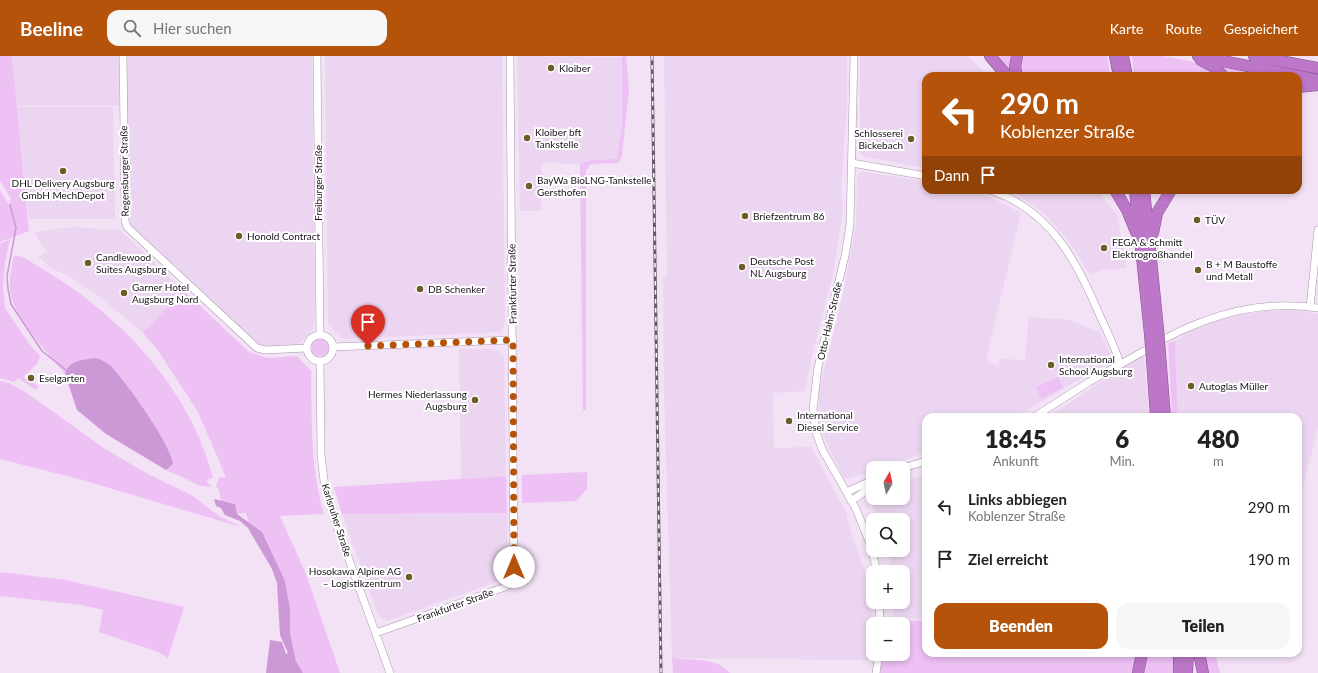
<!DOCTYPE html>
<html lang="de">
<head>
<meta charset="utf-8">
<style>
  body { margin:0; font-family:Lato,sans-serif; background:#f6f6f6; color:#222; height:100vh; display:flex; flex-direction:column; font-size:15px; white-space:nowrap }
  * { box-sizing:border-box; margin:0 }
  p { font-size:13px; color:#767676 }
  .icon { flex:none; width:22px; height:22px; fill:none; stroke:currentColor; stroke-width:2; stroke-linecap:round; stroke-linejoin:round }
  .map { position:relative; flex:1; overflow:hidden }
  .drawer { position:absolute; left:922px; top:357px; width:380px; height:244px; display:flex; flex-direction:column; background:#fff; border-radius:12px; box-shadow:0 2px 6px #0003 }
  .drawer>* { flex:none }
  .banner { position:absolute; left:922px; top:16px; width:380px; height:122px; border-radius:12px; box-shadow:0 2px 6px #0003; background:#b45309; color:#fff; overflow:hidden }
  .needle { width:26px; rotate:9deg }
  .buttons { position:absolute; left:866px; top:405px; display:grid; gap:8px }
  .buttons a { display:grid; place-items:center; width:44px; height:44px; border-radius:8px; background:#fff; box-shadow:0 2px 6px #0003; font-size:20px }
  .pin { position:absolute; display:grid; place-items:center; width:34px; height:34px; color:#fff; margin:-41px -17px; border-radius:50% 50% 50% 0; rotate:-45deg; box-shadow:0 0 4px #0007 }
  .pin .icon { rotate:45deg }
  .me { position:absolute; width:44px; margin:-22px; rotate:0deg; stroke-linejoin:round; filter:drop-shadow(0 0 3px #0008) }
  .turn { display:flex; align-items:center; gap:14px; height:84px; padding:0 12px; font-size:18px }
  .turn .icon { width:52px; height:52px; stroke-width:2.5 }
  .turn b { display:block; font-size:28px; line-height:34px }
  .then { display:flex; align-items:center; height:38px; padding:0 12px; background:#0003; gap:8px; font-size:15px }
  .eta { display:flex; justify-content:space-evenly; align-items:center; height:68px; text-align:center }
  .eta b { font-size:24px; font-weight:800; line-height:28px }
  .button { display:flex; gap:8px; margin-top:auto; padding:8px 12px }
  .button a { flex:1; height:46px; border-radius:12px; background:#b45309; color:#fff; font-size:16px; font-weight:800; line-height:46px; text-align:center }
  .button a+a { background:#f6f6f6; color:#222 }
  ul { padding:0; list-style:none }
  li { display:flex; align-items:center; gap:12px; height:52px; padding:0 12px }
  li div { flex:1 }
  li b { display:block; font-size:15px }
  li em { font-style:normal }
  header { display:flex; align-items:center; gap:24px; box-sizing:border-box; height:56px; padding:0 20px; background:#b45309; color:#fff }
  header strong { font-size:19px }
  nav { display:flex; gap:22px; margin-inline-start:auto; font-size:14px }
  .search { width:280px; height:36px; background:#f6f6f6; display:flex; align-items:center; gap:10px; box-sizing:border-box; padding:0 14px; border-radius:12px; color:#767676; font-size:15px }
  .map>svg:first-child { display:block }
</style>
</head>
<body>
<header>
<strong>Beeline</strong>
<div class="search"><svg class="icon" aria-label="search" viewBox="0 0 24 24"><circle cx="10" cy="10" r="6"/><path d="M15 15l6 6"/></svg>Hier suchen</div>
<nav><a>Karte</a><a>Route</a><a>Gespeichert</a></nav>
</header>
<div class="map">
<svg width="1318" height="617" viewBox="0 0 1318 617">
  <rect width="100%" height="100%" fill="#f3e1f6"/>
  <!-- built -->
  <path fill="#ecd5f0" d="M12,0h107v50h-103z
    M126,0h186l3,264 -3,11 -11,11 -7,3 -27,1 -11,-3 -127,-120z
    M325,0h177l3,267 -5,9 -157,7 -15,-14z
    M517,0l105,1v68l-5,34 -25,1 -12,4 -38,-1 -1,48h-21z
    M664,0h183v49l-6,84 2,21 -10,64 -21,81 -7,36 -32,2 1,55 37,-1 35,65 2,11 17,50v17l8,8 -2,62 -199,-2 -8,-269 -1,-112 4,-1z
    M860,0h107l22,20h-63v92l-60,-11 -6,-3z
    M17,51h96l2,112h-86z
    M861,115l65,11v8h41l21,6 33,17 -35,146 12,8 1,-8 26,1 4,-43 40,3 31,12 10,22 -1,8 -94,55h-89v35l-45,16h-8v3l-25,8 -4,-1 -21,-43 -4,-23v-21l22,-87 15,-79 1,-48z
    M1010,134h87l20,24 10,54 -26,2 -11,5 -19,-31 -28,-32z
    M71,171l49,3 63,60 -40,43 -43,-36 -31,-21 -18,-8 -12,-11 8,-6 -8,-10 -4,-9z
    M1292,254l26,4v114l-20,77v-88h-120l-3,-76 17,-11 27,-10 43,-9z
    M459,293h37l8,7 2,120 -45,3z
    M1144,299l5,62h-101l78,-52z
    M926,418v145l-33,-1v-16h10v-30h-10l-6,-22h16v-30h-26l-6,-20 3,-2h29v-17z
    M507,457l1,58 -4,8 -117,42 -6,-3 -3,-4 -36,-100z"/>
  <!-- green -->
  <path fill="#eec1f5" d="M0,0h12l17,175 -29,11v-51l9,14 2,-7 -11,-17z
    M622,0h4l3,33 -7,66 -2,6 -3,2 -26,1 -5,6v240h-3l-3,-246 12,-4 25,-1 5,-34z
    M993,0h114l3,20h-101z
    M1132,0h31l107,20h-136z
    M10,183l-5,24 -2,22 2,23 27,40 8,7 -2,8 -15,14 15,9 -2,4 -18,-12 -4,4 -14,-4v-134z
    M14,199l11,3c23,15 47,28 68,46 56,45 102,104 120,174l-7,2 5,7 -10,-1 -35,-16 6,-6c-11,-37 -38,-68 -62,-98l-44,4 -1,4c-16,-19 -54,-61 -55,-85 -1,-12 2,-23 4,-34z
    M183,234l66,62 18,6 30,-2 14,15c1,50 -1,94 13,143l-44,2 26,58 34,99h-37l-7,-12 -6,-28v-24l-28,-76 -13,-8 -3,-12 -9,1 -2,-10 -14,-3 -2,-11 -3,-4 3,-8 7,-1 -28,-65 -41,-63 -14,-16z
    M311 291a9 9 0 1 1 18 0a9 9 0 1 1-18 0Z
    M1175,285l3,76h-6l-4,-74z
    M1058,321l5,11 -22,11 -5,-12z
    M0,325l9,2 18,10 75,54 44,26 47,23 26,20 22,11 -162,-48 -79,-20z
    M587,416v17l-11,12 -54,2v-28z
    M506,420l1,37 -165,1 -8,-27z
    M0,516l66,8 118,27 -16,51 -10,-6 -59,-20 4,-22 -21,-5 -82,-9z
    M883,564l43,1v32h213l-5,20h-254l2,-19h21v-30h-20z
    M1147,597h27l2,20h-32z
    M1201,597h14l5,20h-14z
    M672,602c19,3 46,-1 58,15h-57z"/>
  <!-- water -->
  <path fill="#cd98d6" d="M95,302c6,1 11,4 16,8 15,16 60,78 62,98l-7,6 -60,-36 -29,-24 -12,-36c4,-14 17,-14 30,-16z
    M214,443l21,5 2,10 25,18 23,49 5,28v24l6,28 7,12h-37l4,-33 12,2 4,12 2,-1 -8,-18 -3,-52 -5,-14 -24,-41 -8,-7 -15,-6 -4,-7 -5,-2z"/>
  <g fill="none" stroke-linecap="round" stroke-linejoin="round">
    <!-- stream -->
    <path stroke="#cd98d6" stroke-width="1.5" d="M10,149l6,23 -9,48 1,13 3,15 31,47 24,19"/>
    <!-- minor casing -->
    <g stroke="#a796aa" stroke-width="8">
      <path id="minor" d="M123,0l2,146v19l2,6 130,121 8,2 42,-2
        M317,0l3,279
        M854,0l-4,169 -5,31 -27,111 -5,42 3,23 6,17 34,60 15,37 6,26
        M852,107l74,13
        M989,134c61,19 88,71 111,126 7,15 15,31 20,48
        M1310,251l8,-77
        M307 292a13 13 0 1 1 26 0a13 13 0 1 1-26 0Z
        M1166,282c48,-25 97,-38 152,-30
        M333,291l180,-7
        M320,305l1,94 3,26 11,40 55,152
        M1034,361l55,-35 55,-31
        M903,412l23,-7
        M847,436l26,-12
        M851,445l22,-15
        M879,546l1,22
        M376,577l129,-46 5,-3 4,-7 -4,-521
        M876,617l3,-19"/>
    </g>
    <!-- highway casing -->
    <g stroke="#84548c" stroke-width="12">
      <path id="highway" d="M990,0l17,20
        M1017,0l-2,11 2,9
        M1115,0l4,20
        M1123,0l4,20
        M1198,0l120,24
        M1254,0l64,12
        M1201,4l13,7 9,9
        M1298,31l20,-2
        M1115,134l12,20 9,22
        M1135,134l15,144
        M1144,134l14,139
        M1153,177l4,-20 14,-23
        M1160,298l5,63
        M1152,303l4,58
        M1199,597l4,20
        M1138,617l4,-20
        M1179,617v-20
        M1187,617l1,-20"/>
    </g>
    <!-- minor -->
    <use href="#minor" stroke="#fff" stroke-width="7"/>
    <!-- highway -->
    <use href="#highway" stroke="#bd77c9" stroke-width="11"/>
    <!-- rail casing -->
    <g stroke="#645a67" stroke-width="3">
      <path id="rail" d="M652,0l9,617"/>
    </g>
    <!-- rail -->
    <use href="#rail" stroke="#fff" stroke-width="1.5" stroke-dasharray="4.5" stroke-linecap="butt"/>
    <!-- highway-bridge casing -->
    <g stroke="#84548c" stroke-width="12" stroke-linecap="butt">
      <path id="highway-bridge" d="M1158,273l2,25
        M1150,278l2,25"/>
    </g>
    <!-- highway-bridge -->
    <use href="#highway-bridge" stroke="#bd77c9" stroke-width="11"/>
  </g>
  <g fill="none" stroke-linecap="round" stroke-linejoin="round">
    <!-- route -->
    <path stroke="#b45309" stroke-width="7" stroke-dasharray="0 12.6" d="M368,290l145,-6 1,227"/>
  </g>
  <!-- markers -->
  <g fill="#6e5d2b" stroke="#fff" stroke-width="1.5">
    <circle cx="551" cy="12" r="4"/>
    <circle cx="527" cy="82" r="4"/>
    <circle cx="911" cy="83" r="4"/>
    <circle cx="63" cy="115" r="4"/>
    <circle cx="529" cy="130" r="4"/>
    <circle cx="745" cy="160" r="4"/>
    <circle cx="1197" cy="164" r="4"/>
    <circle cx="239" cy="180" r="4"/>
    <circle cx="1104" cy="192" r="4"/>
    <circle cx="88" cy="207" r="4"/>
    <circle cx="742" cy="211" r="4"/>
    <circle cx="1198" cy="214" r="4"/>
    <circle cx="420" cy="233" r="4"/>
    <circle cx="124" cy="237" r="4"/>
    <circle cx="1051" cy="309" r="4"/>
    <circle cx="31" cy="322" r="4"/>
    <circle cx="1191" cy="330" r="4"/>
    <circle cx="475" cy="344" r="4"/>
    <circle cx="789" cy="365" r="4"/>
    <circle cx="409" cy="521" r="4"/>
  </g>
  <g text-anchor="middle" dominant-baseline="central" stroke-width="4" stroke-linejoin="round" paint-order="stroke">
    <!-- poi labels -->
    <g font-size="10" fill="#19131b" stroke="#fff" text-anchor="start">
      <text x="559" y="12">Kloiber</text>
      <text x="535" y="76">Kloiber bft<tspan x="535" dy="12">Tankstelle</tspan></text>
      <text x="903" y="77" text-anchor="end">Schlosserei<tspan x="903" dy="12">Bickebach</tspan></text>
      <text x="537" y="124">BayWa BioLNG-Tankstelle<tspan x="537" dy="12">Gersthofen</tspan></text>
      <text x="63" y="127" text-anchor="middle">DHL Delivery Augsburg<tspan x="63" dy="12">GmbH MechDepot</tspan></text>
      <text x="753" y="160">Briefzentrum 86</text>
      <text x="1205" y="164">TÜV</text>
      <text x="247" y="180">Honold Contract</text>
      <text x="1112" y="186">FEGA &amp; Schmitt<tspan x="1112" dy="12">Elektrogroßhandel</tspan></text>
      <text x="96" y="201">Candlewood<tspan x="96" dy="12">Suites Augsburg</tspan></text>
      <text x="750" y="205">Deutsche Post<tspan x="750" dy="12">NL Augsburg</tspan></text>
      <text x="1206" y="208">B + M Baustoffe<tspan x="1206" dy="12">und Metall</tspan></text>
      <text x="132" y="231">Garner Hotel<tspan x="132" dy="12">Augsburg Nord</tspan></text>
      <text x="428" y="233">DB Schenker</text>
      <text x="1059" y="303">International<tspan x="1059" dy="12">School Augsburg</tspan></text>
      <text x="39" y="322">Eselgarten</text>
      <text x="1199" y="330">Autoglas Müller</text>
      <text x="467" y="338" text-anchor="end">Hermes Niederlassung<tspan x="467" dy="12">Augsburg</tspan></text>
      <text x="797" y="359">International<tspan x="797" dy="12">Diesel Service</tspan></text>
      <text x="401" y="515" text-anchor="end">Hosokawa Alpine AG<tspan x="401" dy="12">– Logistikzentrum</tspan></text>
    </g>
    <!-- street labels -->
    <g font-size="10" fill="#19131b" stroke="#fff">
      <text transform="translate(124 115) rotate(-91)">Regensburger Straße</text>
      <text transform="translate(318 127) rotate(-90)">Freiburger Straße</text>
      <text transform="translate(512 228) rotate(-91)">Frankfurter Straße</text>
      <text transform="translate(829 265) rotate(-77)">Otto-Hahn-Straße</text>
      <text transform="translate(337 464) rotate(72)">Karlsruher Straße</text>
      <text transform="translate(455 549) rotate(-20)">Frankfurter Straße</text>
    </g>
  </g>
</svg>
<div class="buttons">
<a><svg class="needle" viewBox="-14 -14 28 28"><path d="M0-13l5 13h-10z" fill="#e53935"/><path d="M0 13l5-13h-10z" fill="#767676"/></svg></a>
<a><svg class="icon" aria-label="search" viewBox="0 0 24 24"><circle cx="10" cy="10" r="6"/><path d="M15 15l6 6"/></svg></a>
<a>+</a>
<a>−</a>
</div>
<div class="pin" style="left:368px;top:290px;background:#d93025"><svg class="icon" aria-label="arrive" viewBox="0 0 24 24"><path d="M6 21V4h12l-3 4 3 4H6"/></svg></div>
<svg class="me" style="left:514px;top:511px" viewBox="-20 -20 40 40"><circle r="19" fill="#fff"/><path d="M0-13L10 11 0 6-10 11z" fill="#b45309"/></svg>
<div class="banner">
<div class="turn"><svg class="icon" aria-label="left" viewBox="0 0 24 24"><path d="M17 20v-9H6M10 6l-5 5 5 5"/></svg><div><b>290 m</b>Koblenzer Straße</div></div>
<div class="then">Dann<svg class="icon" aria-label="arrive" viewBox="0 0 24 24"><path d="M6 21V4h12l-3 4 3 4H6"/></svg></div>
</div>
<section class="drawer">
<div class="eta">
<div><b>18:45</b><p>Ankunft</p></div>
<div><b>6</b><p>Min.</p></div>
<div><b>480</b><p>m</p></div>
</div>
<ul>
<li><svg class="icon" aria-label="left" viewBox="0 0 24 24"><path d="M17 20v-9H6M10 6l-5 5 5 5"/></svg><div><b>Links abbiegen</b><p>Koblenzer Straße</p></div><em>290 m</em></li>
<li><svg class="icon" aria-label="arrive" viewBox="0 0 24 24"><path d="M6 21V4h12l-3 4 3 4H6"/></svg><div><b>Ziel erreicht</b></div><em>190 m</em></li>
</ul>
<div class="button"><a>Beenden</a><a>Teilen</a></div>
</section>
</div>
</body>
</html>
